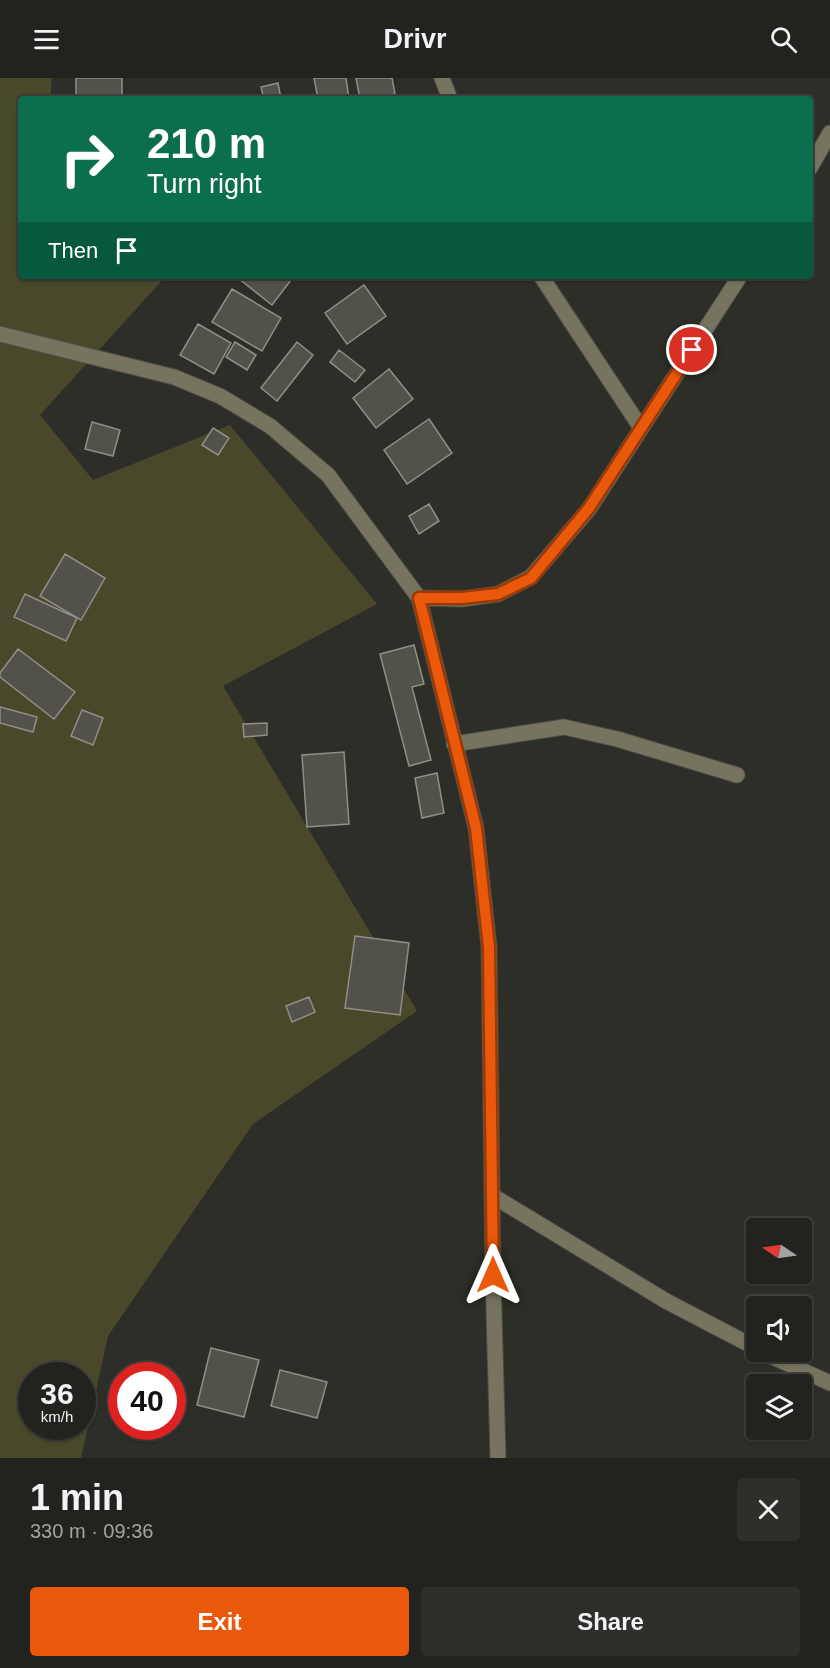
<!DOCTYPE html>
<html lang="en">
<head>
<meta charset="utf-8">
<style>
  body { margin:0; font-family:Arial,sans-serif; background:#2e2f2b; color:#f1f3f6; height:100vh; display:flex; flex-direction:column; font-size:22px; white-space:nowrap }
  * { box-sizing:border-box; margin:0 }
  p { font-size:20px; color:#a2a4a4 }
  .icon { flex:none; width:33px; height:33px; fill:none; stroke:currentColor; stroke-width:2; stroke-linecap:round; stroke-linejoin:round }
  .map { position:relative; height:1380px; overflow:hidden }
  .drawer { display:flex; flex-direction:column; background:#22221e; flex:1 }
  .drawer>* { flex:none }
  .banner { position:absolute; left:18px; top:18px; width:795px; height:183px; border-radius:6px; box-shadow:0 2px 4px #0004,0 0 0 2px #3f3f3c; background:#0b6e4f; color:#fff; overflow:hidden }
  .needle { width:39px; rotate:283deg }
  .fabs { position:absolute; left:746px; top:1140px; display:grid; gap:12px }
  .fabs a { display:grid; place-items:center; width:66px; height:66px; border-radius:6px; background:#22221e; box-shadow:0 2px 4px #0004,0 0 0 2px #3f3f3c; font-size:30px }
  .speed { position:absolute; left:18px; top:1284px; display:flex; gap:12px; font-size:30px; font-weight:700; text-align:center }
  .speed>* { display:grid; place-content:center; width:78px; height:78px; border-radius:50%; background:#22221e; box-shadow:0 2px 4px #0004,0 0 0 2px #3f3f3c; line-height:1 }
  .speed small { font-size:15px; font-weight:400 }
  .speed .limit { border:9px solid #d22; background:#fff; color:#111 }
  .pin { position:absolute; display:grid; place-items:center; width:51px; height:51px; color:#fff; margin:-26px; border:3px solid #fff; border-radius:50%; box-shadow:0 2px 6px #0007 }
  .me { position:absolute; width:66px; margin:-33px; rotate:0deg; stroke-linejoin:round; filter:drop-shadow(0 0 4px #0008) }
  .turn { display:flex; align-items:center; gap:21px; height:126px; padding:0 30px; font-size:27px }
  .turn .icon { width:78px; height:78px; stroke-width:2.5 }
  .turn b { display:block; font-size:42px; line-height:51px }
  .then { display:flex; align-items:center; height:57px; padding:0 30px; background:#0003; gap:12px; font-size:22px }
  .round { display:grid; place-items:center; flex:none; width:63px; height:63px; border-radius:6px; background:#2e2f2b }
  .summary { display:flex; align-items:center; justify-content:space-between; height:102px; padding:0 30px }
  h1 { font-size:36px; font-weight:700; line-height:45px }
  .cta { display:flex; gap:12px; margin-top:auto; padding:12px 30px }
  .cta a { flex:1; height:69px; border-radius:6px; background:#ea580c; color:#fff; font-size:24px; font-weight:700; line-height:69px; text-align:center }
  .cta a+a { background:#2e2f2b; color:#f1f3f6 }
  header { display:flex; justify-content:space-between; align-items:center; height:78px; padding:0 30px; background:#22221e; font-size:27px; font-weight:700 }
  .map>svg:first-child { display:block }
</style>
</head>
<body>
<header><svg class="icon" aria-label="menu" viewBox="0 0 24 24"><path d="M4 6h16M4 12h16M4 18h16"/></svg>Drivr<svg class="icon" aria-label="search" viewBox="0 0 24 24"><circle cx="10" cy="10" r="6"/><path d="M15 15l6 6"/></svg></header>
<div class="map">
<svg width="830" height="1380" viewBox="0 0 830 1380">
  <rect width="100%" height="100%" fill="#2e2e28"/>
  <!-- green -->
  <path fill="#4a482b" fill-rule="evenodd" d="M0,0h52l-2,21h-29v177h145l-126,139 53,65 137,-55 147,179 -154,82 194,325 -164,113 -145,212 -27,122h-81zM32,1298h50v50h-50z"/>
  <!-- building -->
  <path fill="#52524b" stroke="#8f8f87" stroke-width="1.5" d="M76,0h46v21h-46z
    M314,0h32l3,21h-31z
    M356,0h36l3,16 -25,5h-10z
    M278,5l3,16h-17l-3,-12z
    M239,198h55l-22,29 -34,-27z
    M364,207l22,31 -39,28 -22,-31z
    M232,211l49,29 -19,33 -50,-29z
    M198,246l33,19 -17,31 -34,-19z
    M235,264l21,13 -9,15 -21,-13z
    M297,264l16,13 -36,46 -16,-13z
    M339,272l26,20 -10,12 -25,-20z
    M389,291l24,30 -37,29 -23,-30z
    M429,341l23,34 -45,31 -23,-34z
    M92,344l28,8 -7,26 -28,-7z
    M213,350l16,10 -11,17 -16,-10z
    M429,426l10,17 -20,13 -10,-18z
    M65,476l40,24 -24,42 -41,-24z
    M25,516l52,24 -11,23 -52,-24z
    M414,567l10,39 -12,3 19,73 -22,6 -29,-112z
    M18,571l57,43 -21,27 -54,-42v-4z
    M0,629l37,10 -4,15 -33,-9z
    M82,632l21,8 -10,27 -22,-9z
    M267,645v12l-23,2 -1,-13z
    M344,674l5,72 -42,3 -5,-72z
    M437,695l7,40 -22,5 -7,-40z
    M355,858l54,7 -9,72 -55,-7z
    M309,919l6,15 -23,10 -6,-16z
    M211,1270l48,12 -15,57 -47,-12z
    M280,1292l47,12 -10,36 -46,-12z"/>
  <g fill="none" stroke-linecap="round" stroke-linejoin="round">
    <!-- minor casing -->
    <g stroke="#4c4c46" stroke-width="17">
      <path id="minor" d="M442,0l8,21
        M810,90l20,-35
        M541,198l100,152
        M0,256l174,43 46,19 50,30 58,49 91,123 57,230 13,119 4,328 5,183
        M419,520l43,1 36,-5 33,-17 58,-68 151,-233
        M454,666l110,-17 53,12 120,36
        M493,1118l173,105 90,47
        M762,1274l68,31"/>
    </g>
    <!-- minor -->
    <use href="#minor" stroke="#76745f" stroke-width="15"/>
  </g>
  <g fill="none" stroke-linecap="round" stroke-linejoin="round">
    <!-- route casing -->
    <g stroke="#983908" stroke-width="15">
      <path id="route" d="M493,1197l-4,-328 -13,-119 -57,-230h43l36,-4 33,-16 58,-70 103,-158"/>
    </g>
    <!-- route -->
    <use href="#route" stroke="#ea580c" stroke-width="10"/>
  </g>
</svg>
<div class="fabs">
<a><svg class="needle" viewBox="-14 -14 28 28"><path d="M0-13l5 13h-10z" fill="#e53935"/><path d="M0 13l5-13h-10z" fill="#a2a4a4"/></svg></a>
<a><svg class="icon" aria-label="sound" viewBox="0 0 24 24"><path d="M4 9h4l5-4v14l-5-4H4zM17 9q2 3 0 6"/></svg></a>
<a><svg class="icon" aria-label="layers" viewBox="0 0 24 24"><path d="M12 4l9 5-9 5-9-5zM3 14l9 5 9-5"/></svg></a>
</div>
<div class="speed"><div>36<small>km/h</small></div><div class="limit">40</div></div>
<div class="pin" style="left:692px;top:272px;background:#d93025"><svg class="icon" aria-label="arrive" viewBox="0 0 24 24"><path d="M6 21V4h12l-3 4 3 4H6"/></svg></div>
<svg class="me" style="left:493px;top:1197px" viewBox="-20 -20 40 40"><path d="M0-17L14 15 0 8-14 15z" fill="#ea580c" stroke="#fff" stroke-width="4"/></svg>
<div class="banner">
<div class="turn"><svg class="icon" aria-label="right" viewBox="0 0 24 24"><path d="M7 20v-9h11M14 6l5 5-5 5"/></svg><div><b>210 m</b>Turn right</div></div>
<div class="then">Then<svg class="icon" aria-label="arrive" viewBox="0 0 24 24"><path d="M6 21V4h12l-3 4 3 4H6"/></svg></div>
</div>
</div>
<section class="drawer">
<div class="summary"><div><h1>1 min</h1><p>330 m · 09:36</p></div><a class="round"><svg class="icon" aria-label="close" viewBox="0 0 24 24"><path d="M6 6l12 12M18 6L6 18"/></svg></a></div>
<div class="cta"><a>Exit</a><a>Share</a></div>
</section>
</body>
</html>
